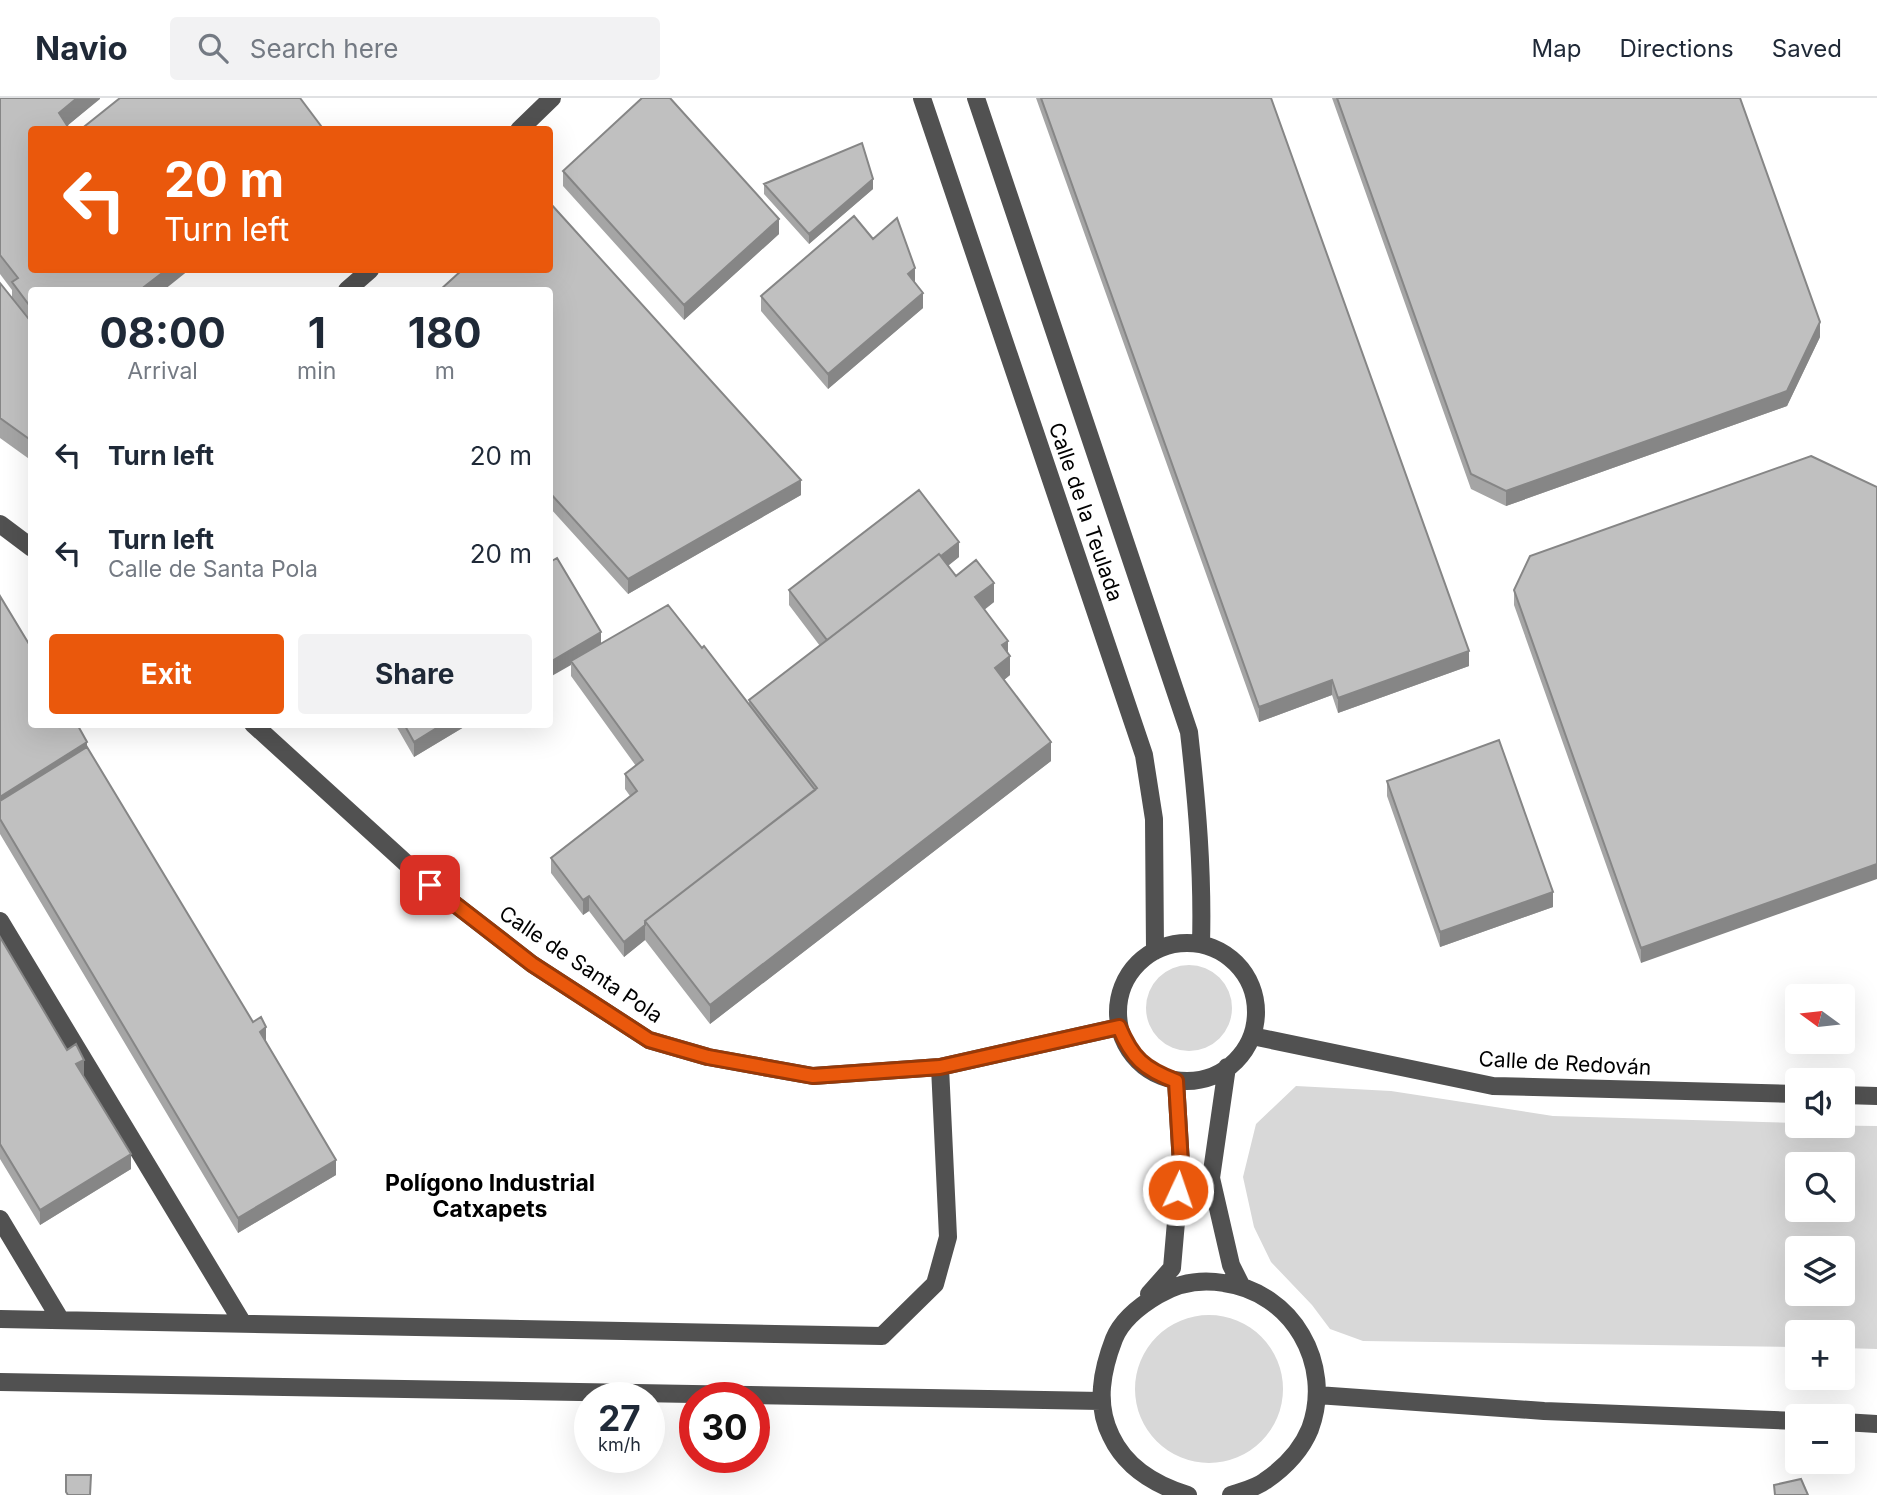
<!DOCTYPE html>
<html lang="en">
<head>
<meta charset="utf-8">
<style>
  body { margin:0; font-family:Inter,sans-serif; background:#f2f2f3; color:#1f2937; height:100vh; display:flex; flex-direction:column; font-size:26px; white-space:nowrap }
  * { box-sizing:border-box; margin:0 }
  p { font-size:23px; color:#747a83 }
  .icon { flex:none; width:38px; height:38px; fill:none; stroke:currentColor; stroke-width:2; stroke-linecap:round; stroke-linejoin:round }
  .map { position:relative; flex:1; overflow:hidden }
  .details { position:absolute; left:28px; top:189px; width:525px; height:441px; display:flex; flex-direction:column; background:#fff; border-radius:7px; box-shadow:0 7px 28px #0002 }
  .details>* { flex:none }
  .banner { position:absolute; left:28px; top:28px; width:525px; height:147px; border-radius:7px; box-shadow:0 7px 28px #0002; background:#ea580c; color:#fff; overflow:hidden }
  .needle { width:46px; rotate:285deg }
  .fabs { position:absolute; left:1785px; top:886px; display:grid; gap:14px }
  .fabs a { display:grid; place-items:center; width:70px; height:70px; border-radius:7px; background:#fff; box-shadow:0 7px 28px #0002; font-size:35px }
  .speed { position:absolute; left:574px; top:1284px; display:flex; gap:14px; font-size:35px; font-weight:700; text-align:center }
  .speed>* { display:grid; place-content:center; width:91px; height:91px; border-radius:50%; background:#fff; box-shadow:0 7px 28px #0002; line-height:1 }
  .speed small { font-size:18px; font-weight:400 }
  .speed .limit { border:10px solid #d22; background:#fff; color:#111 }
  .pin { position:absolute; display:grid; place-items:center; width:60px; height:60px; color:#fff; margin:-30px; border-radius:14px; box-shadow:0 4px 10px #0006 }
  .me { position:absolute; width:77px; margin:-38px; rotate:3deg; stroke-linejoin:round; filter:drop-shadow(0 0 5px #0008) }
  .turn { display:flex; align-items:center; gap:24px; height:147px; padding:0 21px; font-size:32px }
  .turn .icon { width:91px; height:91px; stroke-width:2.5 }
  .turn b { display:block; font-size:49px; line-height:60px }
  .eta { display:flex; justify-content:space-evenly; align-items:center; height:119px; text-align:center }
  .eta b { font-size:42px; font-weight:700; line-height:49px }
  .cta { display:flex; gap:14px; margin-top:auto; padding:14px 21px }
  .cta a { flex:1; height:80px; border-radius:7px; background:#ea580c; color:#fff; font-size:28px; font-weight:700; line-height:80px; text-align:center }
  .cta a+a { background:#f2f2f3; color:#1f2937 }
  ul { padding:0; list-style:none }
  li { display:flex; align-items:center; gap:21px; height:98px; padding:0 21px }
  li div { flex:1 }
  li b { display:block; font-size:26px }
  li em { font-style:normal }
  header { display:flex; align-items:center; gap:42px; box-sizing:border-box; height:98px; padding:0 35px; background:#fff; border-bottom:2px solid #e0e1e3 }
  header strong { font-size:33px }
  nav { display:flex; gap:38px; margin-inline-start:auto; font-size:24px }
  .search { width:490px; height:63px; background:#f2f2f3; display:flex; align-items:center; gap:18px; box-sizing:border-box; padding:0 24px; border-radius:7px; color:#747a83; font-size:26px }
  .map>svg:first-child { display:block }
</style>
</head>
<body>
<header>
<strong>Navio</strong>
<div class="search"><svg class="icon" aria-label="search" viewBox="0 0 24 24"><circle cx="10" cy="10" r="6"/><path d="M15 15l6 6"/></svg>Search here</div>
<nav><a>Map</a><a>Directions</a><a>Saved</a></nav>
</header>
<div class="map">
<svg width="1877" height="1397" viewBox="0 0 1877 1397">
  <rect width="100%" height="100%" fill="#fff"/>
  <!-- green -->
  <path fill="#d8d8d8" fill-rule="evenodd" d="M1146 910a43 43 0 1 1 86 0a43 43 0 1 1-86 0Z
    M1296,988l95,5 162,25 244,7v2l80,1v223l-34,-1v-16h-46v15l-434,-6 -33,-12 -18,-24 -41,-43 -17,-35 -11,-50 13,-53zM1797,1066h46v45h-46zM1797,1150h46v45h-46z
    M1135 1291a74 74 0 1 1 148 0a74 74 0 1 1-148 0Z"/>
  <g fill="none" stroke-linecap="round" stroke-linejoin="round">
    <!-- minor -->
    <path stroke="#515151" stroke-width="18" d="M922,0l222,657 10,64 1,132
      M976,0l213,634c8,71 14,140 12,212
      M519,32l33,-32
      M347,192l23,-20
      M0,426l32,24
      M253,626l177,161 102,79 117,76 59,17 105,19 127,-9 179,-40
      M0,823l242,401
      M1118 914a69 69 0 1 1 138 0a69 69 0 1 1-138 0Z
      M1252,938l241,50 304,8
      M1227,969l-16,111 20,87 10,20
      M1843,997l34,1
      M0,1121l60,100
      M1149,1196l23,-26 9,-104 -5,-83
      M0,1221l882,17 53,-52 13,-47 -8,-170
      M0,1284l1101,19
      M1317,1297l227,16 253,10
      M1843,1324l34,2
      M1188,1397c-33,-10 -62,-27 -77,-59 -16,-32 -9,-66 3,-97 8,-20 27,-34 44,-44 20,-12 43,-16 66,-12 68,9 110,81 86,146 -9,22 -26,39 -45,52 -9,7 -23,10 -34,14"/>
  </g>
  <!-- wall -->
  <path fill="#a5a5a5" d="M0,0h100l-33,28 -35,164v171l-32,-23v-155l12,15v-8l-12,-16z
    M1036,0h235l198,568 -131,47 -6,-18 -73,27z
    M1332,0h408l80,239 -33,69 -281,100 -35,-17z
    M563,73l216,63 -95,86 -121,-134z
    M764,86l109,5 -64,55 -45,-50z
    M873,141l42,44 8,25 -95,81 -67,-78v-15z
    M550,192l251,205 -173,99 -78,-86z
    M1877,389l-236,476 -127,-358v-15z
    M959,459l-11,9 8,10 38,26 -10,8 24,43 2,22 -6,5 47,81 -341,263 -65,-84 -21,17 -35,-46 -6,4 -32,-42v-15l79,-62 -5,-7v-15l11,-8 -65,-90v-11l-21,-103 51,81 148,62v-5l71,-54 -31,-41v-15z
    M0,498l87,151 166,275 13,20 70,133 -98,58 -238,-399z
    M395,626h74l-55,33z
    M1387,683l166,126 -113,40 -53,-151z
    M0,839l67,113 17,25h-1l48,94 -91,56 -40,-66z"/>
  <!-- shaded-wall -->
  <path fill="#868686" d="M77,0h23v1l-38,31 -3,-17z
    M873,81v10l-64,55v-10z
    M779,121v15l-95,86v-15z
    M915,170v15l-7,-9z
    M166,172h23l-25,20h-24z
    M923,195v15l-95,81v-15z
    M1820,224v15l-33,69 -281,100v-15z
    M801,382v15l-173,99v-15z
    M959,444v15l-130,101v-15z
    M994,485v19l-19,15v-20z
    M601,534v15l-30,14v4l-21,12v-15z
    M1008,543v16l2,-1v19l-15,12v-19l7,-23z
    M1469,553v15l-131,47v-15z
    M1332,582v15l-73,27v-15z
    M443,626h26l-55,33v-15z
    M87,644v20l-87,54v-19z
    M1051,644v19l-341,263v-19z
    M1877,766v15l-236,84v-15z
    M1553,794v15l-113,40v-15z
    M589,798v15l-6,4v-15z
    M645,827v15l-21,17v-15z
    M266,929v15l-6,-10z
    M84,962v15l-8,5v-16z
    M131,1056v15l-91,56v-15z
    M336,1062v15l-98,58v-15z"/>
  <!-- building -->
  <path fill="#c0c0c0" stroke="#868686" stroke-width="2" d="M0,0h77l-18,15 11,17h-38v140h134l-26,20h-108v19l-20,-27 6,-4 -18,-23z
    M120,0h180l24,32h-244z
    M642,0h28l109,121 -95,86 -121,-134z
    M1041,0h230l198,553 -131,47 -6,-18 -73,27z
    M1337,0h403l80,224 -33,69 -281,100 -35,-17z
    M862,45l11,36 -64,55 -45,-50z
    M550,105l251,277 -173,99 -78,-86v-203h-110l22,-20h88z
    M854,118l19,23 24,-21 18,50 -7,6 15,19 -95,81 -67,-78z
    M0,185l32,40v118l-32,-23z
    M1811,358l66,31v377l-236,84 -127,-358 16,-34z
    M919,392l40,52 -18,14 -2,-2 -112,86 -38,-50z
    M939,456l17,22 20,-16 18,23 -19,14 33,44 -6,4 8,11 -15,12 56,74 -341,263 -65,-84 172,-133 -68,-88z
    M557,460l44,74 -51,30v-100z
    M0,498l32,53v75h45l10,18 -87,55z
    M668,507l34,43 2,-2 111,144 -170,131v4l-21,17 -35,-46 -6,4 -32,-42 86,-67 -12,-17 18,-14 -72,-99z
    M404,626h39l-29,18z
    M1499,642l54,152 -113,40 -53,-151z
    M87,649l166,275 8,-5 5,10 -6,5 76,128 -98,58 -238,-399v-18z
    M0,839l67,113 9,-6 8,16 -8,4 55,90 -91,56 -40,-66z
    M66,1377h25l-1,20h-22l-2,-3z
    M1801,1381l7,16h-33l-1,-10z"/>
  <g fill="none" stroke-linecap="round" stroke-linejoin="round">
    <!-- route casing -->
    <g stroke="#983908" stroke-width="18">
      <path id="route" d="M430,787l102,79 117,76 59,17 105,19 127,-9 179,-40c13,31 25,42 57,54l5,83 -3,26"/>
    </g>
    <!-- route -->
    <use href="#route" stroke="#ea580c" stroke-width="12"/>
  </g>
  <g text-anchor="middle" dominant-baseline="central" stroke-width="5" stroke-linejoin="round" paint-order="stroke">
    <!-- street labels -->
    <g font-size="21" fill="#000" stroke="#fff">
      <text transform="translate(1086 414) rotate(71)">Calle de la Teulada</text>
      <text transform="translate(581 866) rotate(34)">Calle de Santa Pola</text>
      <text transform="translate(1565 965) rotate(3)">Calle de Redován</text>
    </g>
    <!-- neighbourhood labels -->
    <g font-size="23" font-weight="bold" fill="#000" stroke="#fff">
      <text x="490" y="1085">Polígono Industrial<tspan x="490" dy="26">Catxapets</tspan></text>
    </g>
  </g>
</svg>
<div class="fabs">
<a><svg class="needle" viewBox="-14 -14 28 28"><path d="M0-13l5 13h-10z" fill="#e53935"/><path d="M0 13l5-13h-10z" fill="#747a83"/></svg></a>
<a><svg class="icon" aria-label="sound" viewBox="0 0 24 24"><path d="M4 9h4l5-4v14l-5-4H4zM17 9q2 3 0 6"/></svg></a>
<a><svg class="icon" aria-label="search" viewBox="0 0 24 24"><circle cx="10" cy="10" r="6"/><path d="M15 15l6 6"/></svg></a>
<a><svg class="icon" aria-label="layers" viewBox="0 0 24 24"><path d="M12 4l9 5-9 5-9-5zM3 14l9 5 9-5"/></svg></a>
<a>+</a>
<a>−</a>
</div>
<div class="speed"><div>27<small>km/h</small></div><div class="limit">30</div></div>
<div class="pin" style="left:430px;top:787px;background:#d93025"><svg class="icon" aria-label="arrive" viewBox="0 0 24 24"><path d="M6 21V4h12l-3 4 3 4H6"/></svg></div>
<svg class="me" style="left:1178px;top:1092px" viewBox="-20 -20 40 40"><circle r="17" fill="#ea580c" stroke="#fff" stroke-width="3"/><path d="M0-11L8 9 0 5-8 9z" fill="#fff"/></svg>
<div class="banner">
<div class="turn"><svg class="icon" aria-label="left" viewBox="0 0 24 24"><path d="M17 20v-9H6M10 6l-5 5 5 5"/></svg><div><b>20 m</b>Turn left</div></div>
</div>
<section class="details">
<div class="eta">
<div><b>08:00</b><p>Arrival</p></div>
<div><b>1</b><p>min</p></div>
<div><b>180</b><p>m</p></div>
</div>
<ul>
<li><svg class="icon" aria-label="left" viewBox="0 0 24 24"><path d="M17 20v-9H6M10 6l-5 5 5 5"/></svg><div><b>Turn left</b></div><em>20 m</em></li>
<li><svg class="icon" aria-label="left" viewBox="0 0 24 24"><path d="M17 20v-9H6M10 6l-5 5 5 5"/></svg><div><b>Turn left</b><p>Calle de Santa Pola</p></div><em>20 m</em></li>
</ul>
<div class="cta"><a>Exit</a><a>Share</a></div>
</section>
</div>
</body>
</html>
